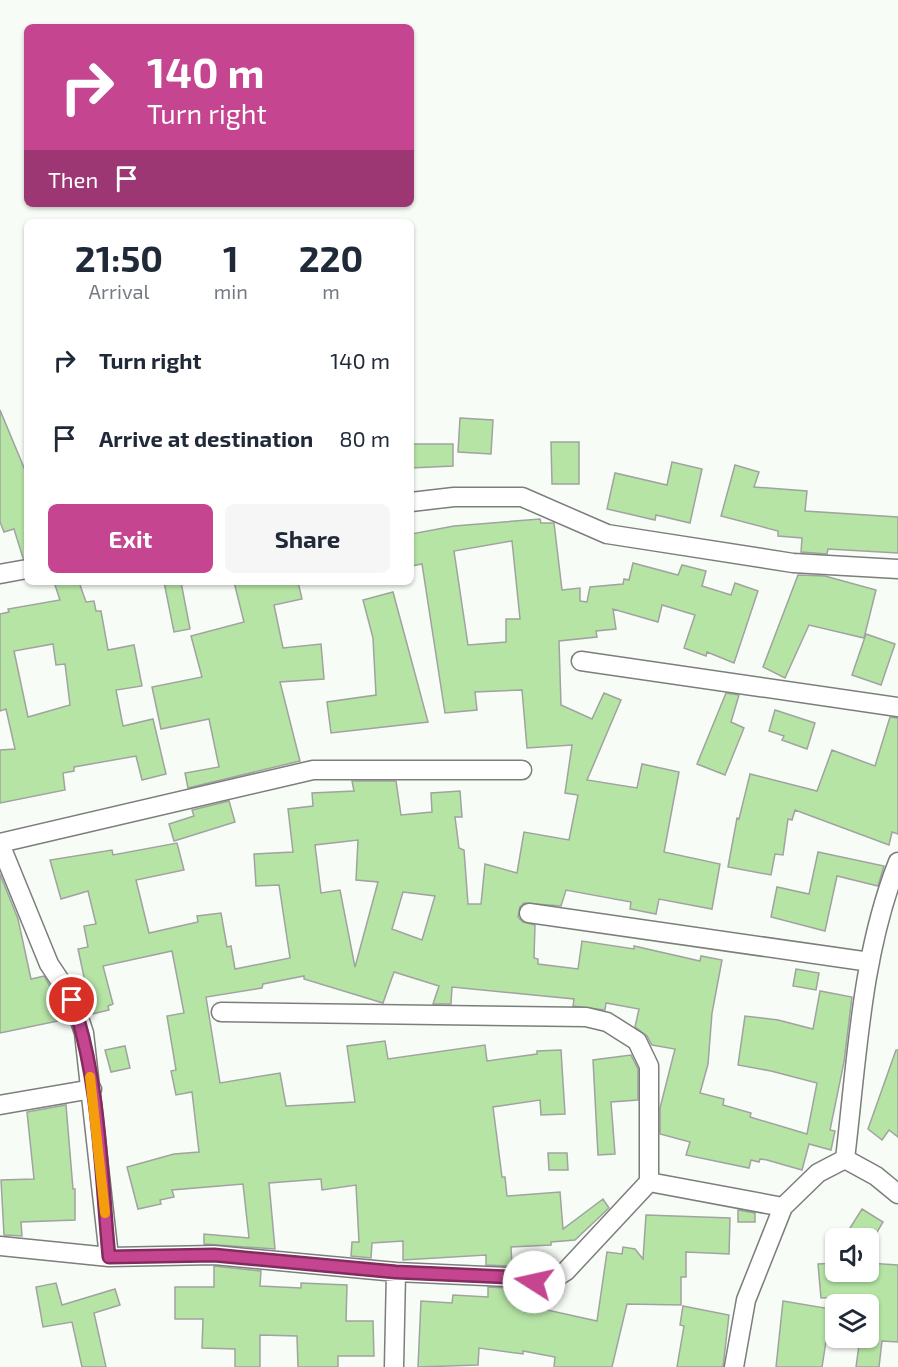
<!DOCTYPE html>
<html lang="en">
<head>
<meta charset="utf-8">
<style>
  body { margin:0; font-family:"Exo 2",sans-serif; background:#f6f6f7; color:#1f2937; height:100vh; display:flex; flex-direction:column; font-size:22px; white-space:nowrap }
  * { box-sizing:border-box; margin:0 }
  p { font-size:20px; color:#747a83 }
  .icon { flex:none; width:33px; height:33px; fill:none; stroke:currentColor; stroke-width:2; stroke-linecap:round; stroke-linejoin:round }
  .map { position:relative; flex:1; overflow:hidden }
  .panel { position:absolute; left:24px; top:219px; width:390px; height:366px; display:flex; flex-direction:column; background:#fff; border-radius:9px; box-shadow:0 2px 4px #0004 }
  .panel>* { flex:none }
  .banner { position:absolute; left:24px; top:24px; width:390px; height:183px; border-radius:9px; box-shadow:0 2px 4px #0004; background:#c54590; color:#fff; overflow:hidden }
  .fabs { position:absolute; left:825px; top:1228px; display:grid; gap:12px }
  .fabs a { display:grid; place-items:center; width:54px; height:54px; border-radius:9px; background:#fff; box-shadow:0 2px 4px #0004; font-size:30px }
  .pin { position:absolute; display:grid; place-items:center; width:51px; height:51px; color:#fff; margin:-26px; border:3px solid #fff; border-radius:50%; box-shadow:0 2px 6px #0007 }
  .me { position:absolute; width:66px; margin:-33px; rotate:280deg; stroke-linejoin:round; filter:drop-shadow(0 0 4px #0008) }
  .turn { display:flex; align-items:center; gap:21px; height:126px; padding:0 24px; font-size:27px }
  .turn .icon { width:78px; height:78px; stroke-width:2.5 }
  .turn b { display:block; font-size:42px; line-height:51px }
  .then { display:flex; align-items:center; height:57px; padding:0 24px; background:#0003; gap:12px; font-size:22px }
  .eta { display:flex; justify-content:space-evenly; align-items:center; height:102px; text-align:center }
  .eta b { font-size:36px; font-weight:700; line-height:42px }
  .action { display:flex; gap:12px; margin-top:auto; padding:12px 24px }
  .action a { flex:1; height:69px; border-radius:9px; background:#c54590; color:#fff; font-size:24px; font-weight:700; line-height:69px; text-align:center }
  .action a+a { background:#f6f6f7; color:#1f2937 }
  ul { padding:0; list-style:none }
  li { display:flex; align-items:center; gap:18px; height:78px; padding:0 24px }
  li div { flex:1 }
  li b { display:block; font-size:22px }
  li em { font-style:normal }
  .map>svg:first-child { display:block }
</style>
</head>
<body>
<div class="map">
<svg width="898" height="1367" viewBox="0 0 898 1367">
  <rect width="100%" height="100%" fill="#f8fcf7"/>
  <!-- building -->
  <path fill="#b5e4a5" stroke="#a0a39f" stroke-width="1.5" fill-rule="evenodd" d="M0,410l27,65v83h-4l-9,-29 -10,3 -4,-10z
    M460,418l33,2 -2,34 -33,-2z
    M551,442h28v42h-27z
    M411,444h42v22l-42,2z
    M672,462l30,7 -12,54 -34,-8 -1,5 -48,-11 8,-36 52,12z
    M735,465l24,7 -5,15 53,4 -2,20 93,6v36l-70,-4 -1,5 -26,-2 1,-14 -24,-2v-5l-57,-15z
    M540,519l1,4h13l8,67 18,-2v13l7,1 3,-15 33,-3 1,-5 5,1 4,-17 45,12 4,-10 24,6 -4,15 29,9 4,-12 23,8 -24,72 -27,-11 -1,4 -22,-8 11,-33 -33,-10 -4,17 -45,-13 3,20 -20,2 1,6 -38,4 2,64 31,14 12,-26 17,7 -34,80 50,8 5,-24 37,8 -15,80 56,12 -8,45 -53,-10 -3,15 -26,-5 1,-7 -65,-12 -5,16 -37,-3 -4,4 -2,10 5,5 12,3 -1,33 4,1v5l40,5 4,-28 52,8v-3l66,15 1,-5 21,4 -10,53 -4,51 -8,29 24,6 -1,6 28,8 -1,4 57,17 10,-51 -46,-12 -33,-6 7,-49 33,4 35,9 7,-38 32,6 -8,65 -14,68 5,1 -4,19 -22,-6 -7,26 -35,-10 -7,-1 -1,3 -8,-2 -2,8 -63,-13 4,-13 -30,-8v-26l15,-59 -23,-4 -5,-9 -12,-9 4,-18 -33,-6 -1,7 -32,-4 1,-7 -122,-12 -1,17h-18l6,-18 -45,-14 -11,31 -79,-24v-3l-41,8 -1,4 -56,9 14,86 60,-10 6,33 69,-4 -8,-56 38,-5 3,18 97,-14 2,16 50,-7v-3l24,-1 4,64 -24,1 -1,-15 -47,7 9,70h3l2,19 53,-4 3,37 40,-30 6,9 -34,32 -24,2v3l-40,2 1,19 -26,-1v-10l-83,5v-19l-31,2 -1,15 -20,-2 1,-14h7l-3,-57 -34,5 -1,-11 -52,4 6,66 -71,-5v-10l45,4 -6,-54 -71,6 2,7 -14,3 1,4 -23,5 -11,-42 47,-13 25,-2 -7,-60 -16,3 -5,-24 5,-1 -9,-54 17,-3 -12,-62 -69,15 10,38 -5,2 1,4 -17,4 -14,-65 10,-2 -4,-21 12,-2 -8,-33 -27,8 -11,-39 62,-10 1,5 64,-12 7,27 -48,10 13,53 49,-11 -1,-6 24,-3 6,34 4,-1 4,23 55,-11 -11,-73 -23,1 -2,-32 39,-2 -5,-43 25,-3 -1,-13 42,-2 -2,-10h44l5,34 31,-3 -1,-19 29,-2 2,26h-7l4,31 5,2 4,54h13l4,-40 32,9 7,-41 45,8 9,-45 -13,-2 7,-48 -45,3 -5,-58 -47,2 2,18 -32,3 -23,-149 -11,2v-32l43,-8zM512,541l8,78h-14v23l-38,3 -14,-94zM358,840l-2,40 22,2 -23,85 -15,-77 -19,3 -6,-48zM403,892l32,4 -13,44 -30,-11z
    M798,575l27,1 51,14 -12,48 -55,-13 -24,53 -22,-11z
    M65,582h14l7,20 8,-1 2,10h5l7,39 26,-5 8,41 -26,4 7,36 30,-7 13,55 -24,6 -6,-24 -62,11v4l-11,2 2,17 -65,13v-53l15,-1 -9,-40 -6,2v-97l9,-2 -1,-3 52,-9 -5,-15zM53,644l3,21 9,-1 5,41 -42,12 -14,-66z
    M164,582h17l9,47 -16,3z
    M234,582h64l4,17 -28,6 9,43 38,-4 3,35 -44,3 20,79 -112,27 -3,-15 34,-6 -10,-48 -48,10 -9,-42 50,-10 -11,-41 53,-14z
    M393,592l35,130 -97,11 -4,-31 49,-7 -3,-57 -10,-38z
    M866,634l29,10 -14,41 -29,-10z
    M726,693l13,2 -8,27 13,6 -19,47 -28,-11z
    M775,710l40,13 -8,26 -25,-9 2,-4 -15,-5z
    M890,717l8,1v116l-6,-2 -3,13 -94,-35 -3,10 -4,-1 -5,36 -8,-1 -4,21 -43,-8 9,-49 2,1 11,-45 67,17 15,-41 43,16z
    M229,801l6,21 -61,19 -5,-17 25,-8 -2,-6z
    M818,852l66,14 -6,20 -41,-10 -12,55 -54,-14 6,-30 32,7z
    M0,874l18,45 13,60 13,-3 7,12 7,33 -58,12z
    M796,969l23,4 -3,17 -23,-4z
    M125,1046l5,22 -19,4 -6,-22z
    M896,1050h2v87l-9,-7 -7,10 -14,-11z
    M631,1055l7,14v31l-27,2 4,52 -17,1 -5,-95z
    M66,1105l7,84h2v31l-54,2 1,14 -18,-1 -3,-55 33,-1 -7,-67z
    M548,1153h19l1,17h-19z
    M862,1209l21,13 -10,17h-30z
    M738,1210l17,3v9h-17z
    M646,1215l84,3 -1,36 -43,-2v25h-5v28l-54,-1 -15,63h-58l1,-10 -32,-6v3l-44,-6 -1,17 -60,2 3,-66 31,2 1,-8 35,2v-10l19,1 7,2v7l16,2 -1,7 68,15 10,-69 15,2 1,-7 12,2 8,10z
    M836,1263v9h32v-9l30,2v77l-16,-1 -3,26h-23l4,-29h8v-42l-47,2 -3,-34z
    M214,1266l47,5 -1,15 41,2v-5l46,2 -1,36h27l1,35h-36v11h-40l-1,-31 -37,-1v32h-25v-18l-33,-1 1,-29h-28v-32h39z
    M56,1283l6,22 53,-16 5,16 -26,8 12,54h-24l-10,-45 -29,5 -7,-40z
    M783,1301l48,8 -9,58h-46z
    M683,1306l46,9 -6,52h-46l7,-41 -4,-1z"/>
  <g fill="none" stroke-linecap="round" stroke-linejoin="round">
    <!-- minor casing -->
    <g stroke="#7b7e7a" stroke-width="21">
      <path id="minor" d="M411,502l43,-5h68l85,37 186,29 105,6
        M0,574l27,-5
        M581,661l317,46
        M0,843l313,-73h209
        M0,844l49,120 24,36 11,33 25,224
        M898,862c-37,93 -41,198 -53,297l31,17 22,18
        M529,913l341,49
        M0,1105l92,-16
        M649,1182l134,25
        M0,1246l109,11 105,-2 182,17 112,5 26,5 19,-3 13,-8 83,-89v-116l-12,-25 -30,-19 -21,-5 -365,-5
        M394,1367l2,-95
        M734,1367l12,-67 37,-93 35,-34 27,-14"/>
    </g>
    <!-- minor -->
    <use href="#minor" stroke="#fff" stroke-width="18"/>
  </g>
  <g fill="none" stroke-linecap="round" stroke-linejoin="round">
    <!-- route casing -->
    <g stroke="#802d5e" stroke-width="15">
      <path id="route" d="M72,1000c28,80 29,174 37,257l105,-2 182,17 112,5 26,5"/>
    </g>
    <!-- route -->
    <use href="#route" stroke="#c54590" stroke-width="10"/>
    <!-- slow -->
    <path stroke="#f59e0b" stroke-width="10" d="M90,1077l15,136"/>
  </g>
</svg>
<div class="fabs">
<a><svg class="icon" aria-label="sound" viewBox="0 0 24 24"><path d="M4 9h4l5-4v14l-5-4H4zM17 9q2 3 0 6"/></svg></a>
<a><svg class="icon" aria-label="layers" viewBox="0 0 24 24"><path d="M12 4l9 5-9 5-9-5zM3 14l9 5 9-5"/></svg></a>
</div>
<div class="pin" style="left:72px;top:1000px;background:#d93025"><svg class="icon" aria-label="arrive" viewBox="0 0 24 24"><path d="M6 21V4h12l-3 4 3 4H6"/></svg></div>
<svg class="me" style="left:534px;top:1282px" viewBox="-20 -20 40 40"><circle r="19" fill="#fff"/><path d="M0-13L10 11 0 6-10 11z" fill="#c54590"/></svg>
<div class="banner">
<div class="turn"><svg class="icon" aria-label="right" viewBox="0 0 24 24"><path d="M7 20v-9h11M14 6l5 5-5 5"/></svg><div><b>140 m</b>Turn right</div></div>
<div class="then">Then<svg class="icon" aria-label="arrive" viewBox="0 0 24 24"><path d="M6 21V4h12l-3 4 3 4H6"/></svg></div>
</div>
<section class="panel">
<div class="eta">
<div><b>21:50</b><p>Arrival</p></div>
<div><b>1</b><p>min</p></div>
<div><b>220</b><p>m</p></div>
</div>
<ul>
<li><svg class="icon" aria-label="right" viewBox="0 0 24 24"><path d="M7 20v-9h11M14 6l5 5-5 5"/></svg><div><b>Turn right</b></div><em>140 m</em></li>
<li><svg class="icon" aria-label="arrive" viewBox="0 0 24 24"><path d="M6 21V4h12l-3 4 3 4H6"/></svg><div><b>Arrive at destination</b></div><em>80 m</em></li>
</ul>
<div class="action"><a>Exit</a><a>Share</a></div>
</section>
</div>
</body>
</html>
